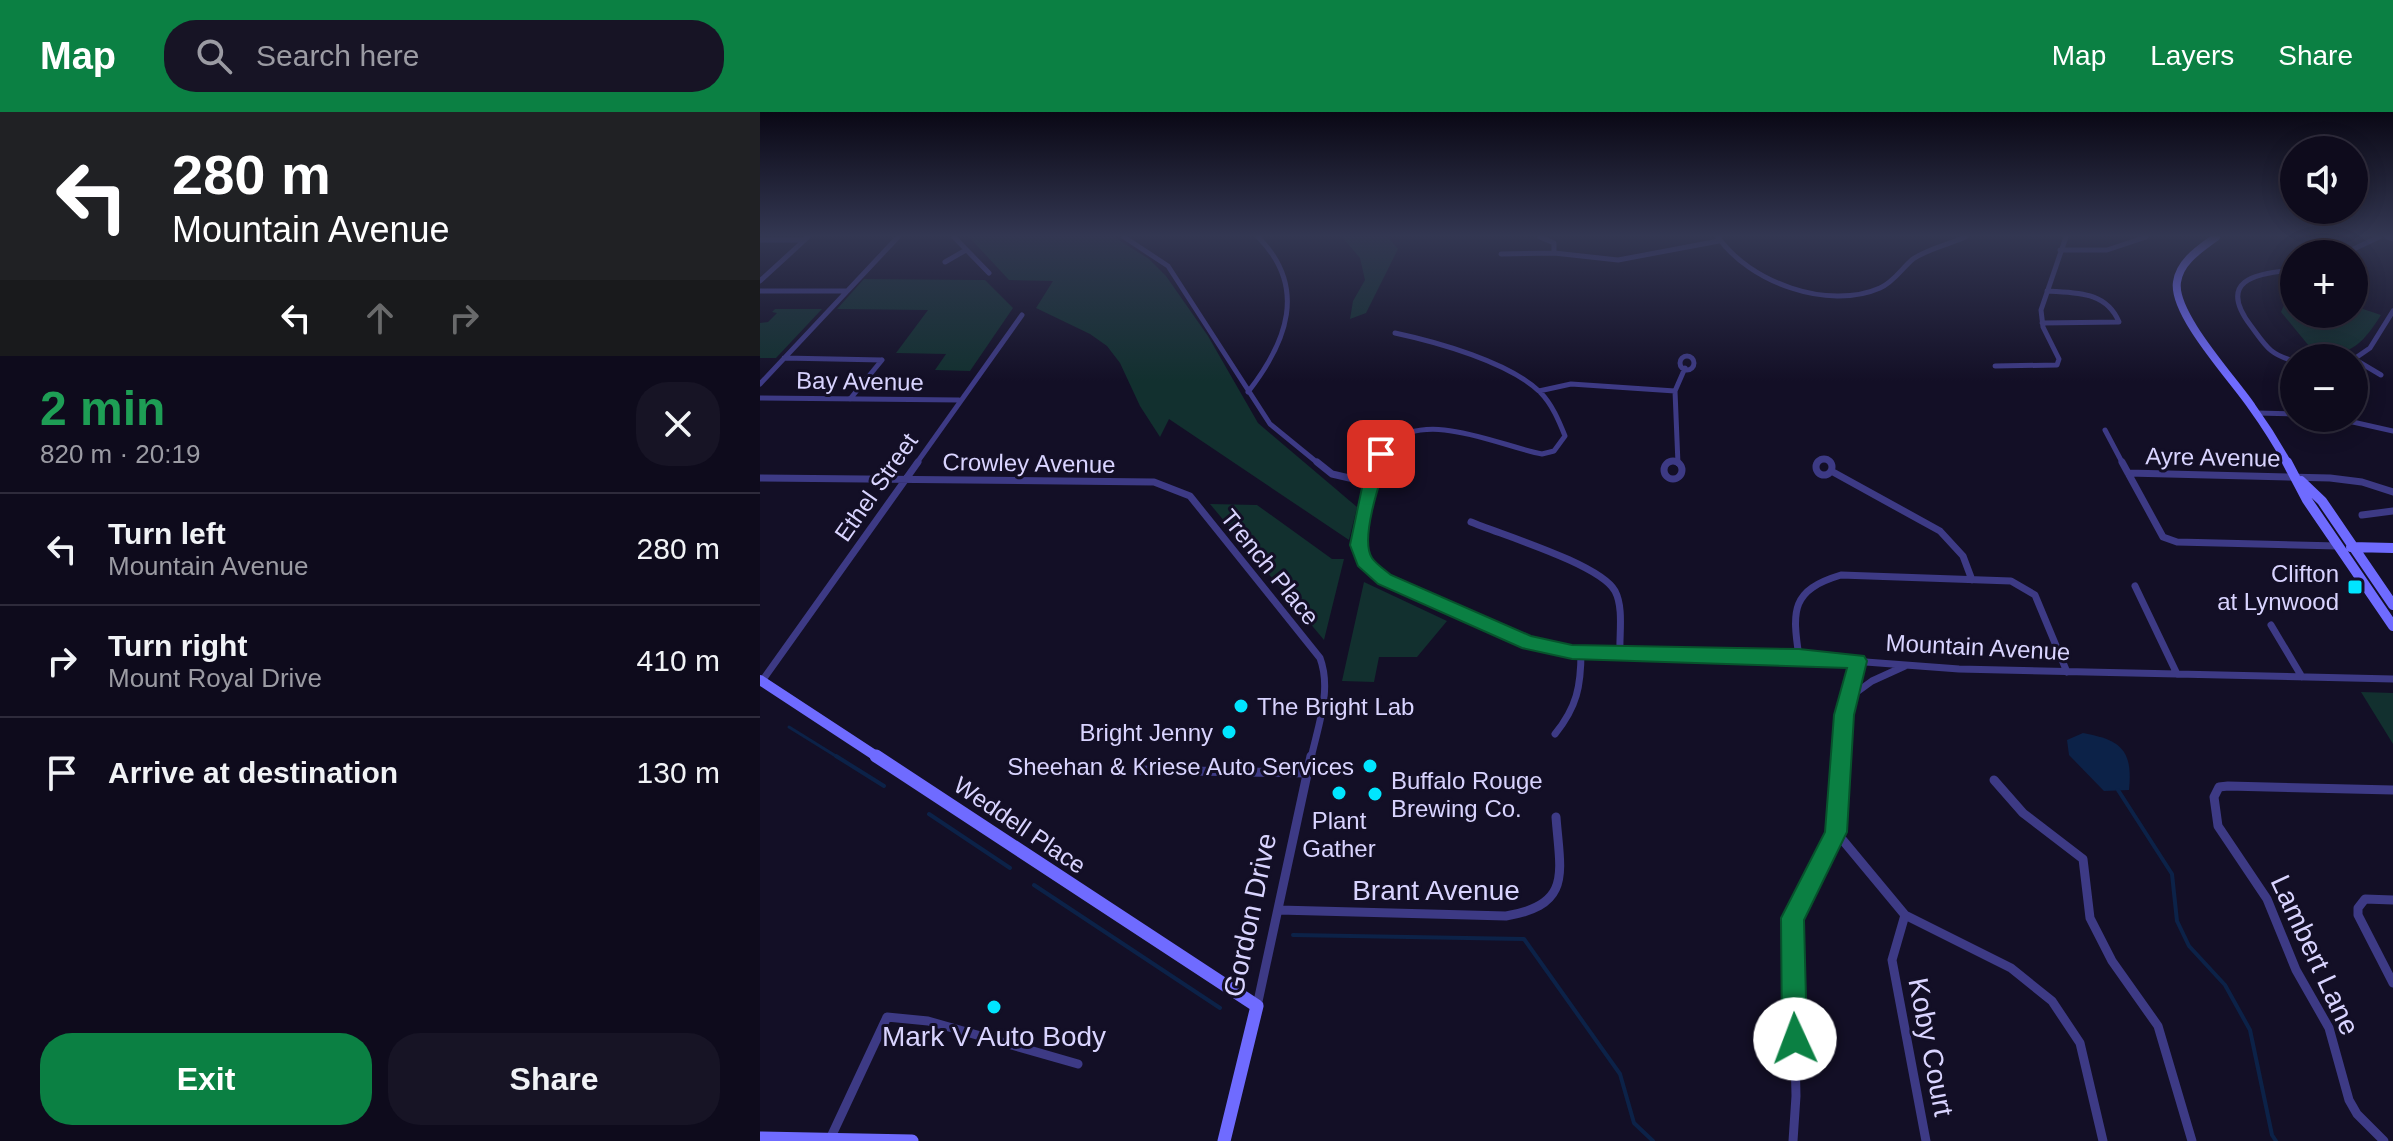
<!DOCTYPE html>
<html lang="en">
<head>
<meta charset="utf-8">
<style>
  body { margin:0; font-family:Arial,sans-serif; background:#171425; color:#f1f3f6; height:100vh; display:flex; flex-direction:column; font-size:30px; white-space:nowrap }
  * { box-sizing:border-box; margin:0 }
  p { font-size:26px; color:#9b9ba3 }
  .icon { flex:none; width:44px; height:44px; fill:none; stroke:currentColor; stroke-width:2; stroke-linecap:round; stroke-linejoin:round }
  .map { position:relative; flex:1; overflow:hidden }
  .details { display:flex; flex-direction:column; background:#0e0b1c; width:760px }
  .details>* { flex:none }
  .banner { background:#202124; color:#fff; overflow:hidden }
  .controls { position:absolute; left:1520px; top:24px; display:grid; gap:16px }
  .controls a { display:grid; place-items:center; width:88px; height:88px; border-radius:50%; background:#0e0b1c; box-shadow:0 4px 20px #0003,0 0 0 2px #2e2b3b; font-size:40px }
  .pin { position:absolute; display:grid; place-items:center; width:68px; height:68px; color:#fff; margin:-34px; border-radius:16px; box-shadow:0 4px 12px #0006 }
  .me { position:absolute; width:88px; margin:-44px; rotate:358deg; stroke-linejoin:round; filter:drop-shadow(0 0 6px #0008) }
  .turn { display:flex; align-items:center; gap:28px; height:168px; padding:0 40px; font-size:36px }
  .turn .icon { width:104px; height:104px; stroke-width:2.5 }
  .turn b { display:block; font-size:56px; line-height:68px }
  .lanes { display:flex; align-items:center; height:76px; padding:0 40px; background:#0003; justify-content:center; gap:40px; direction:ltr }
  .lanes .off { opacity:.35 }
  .round { display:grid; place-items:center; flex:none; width:84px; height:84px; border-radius:32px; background:#171425 }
  .overview { display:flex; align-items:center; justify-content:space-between; height:136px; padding:0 40px }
  h1 { font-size:48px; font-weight:700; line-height:60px; color:#1e9e55 }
  .action { display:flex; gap:16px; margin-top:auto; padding:16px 40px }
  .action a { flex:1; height:92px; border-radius:32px; background:#0b8043; color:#fff; font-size:32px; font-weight:700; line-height:92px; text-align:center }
  .action a+a { background:#171425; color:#f1f3f6 }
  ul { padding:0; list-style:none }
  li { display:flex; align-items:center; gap:24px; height:112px; padding:0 40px; border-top:2px solid #2e2b3b }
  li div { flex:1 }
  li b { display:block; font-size:30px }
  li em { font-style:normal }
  header { display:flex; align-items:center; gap:48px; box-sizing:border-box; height:112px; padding:0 40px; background:#0b8043; color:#fff }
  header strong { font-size:38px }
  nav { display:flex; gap:44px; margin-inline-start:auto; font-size:28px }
  .search { width:560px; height:72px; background:#171425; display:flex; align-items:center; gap:20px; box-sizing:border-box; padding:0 28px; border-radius:32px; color:#9b9ba3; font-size:30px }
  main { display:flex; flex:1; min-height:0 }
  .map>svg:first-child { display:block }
</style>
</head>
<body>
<header>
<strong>Map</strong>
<div class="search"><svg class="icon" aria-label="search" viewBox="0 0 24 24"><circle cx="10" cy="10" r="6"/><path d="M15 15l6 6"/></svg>Search here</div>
<nav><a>Map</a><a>Layers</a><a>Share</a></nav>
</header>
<main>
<section class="details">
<div class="banner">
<div class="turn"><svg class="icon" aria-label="left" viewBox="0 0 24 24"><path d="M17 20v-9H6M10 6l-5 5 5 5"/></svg><div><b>280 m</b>Mountain Avenue</div></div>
<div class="lanes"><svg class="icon" aria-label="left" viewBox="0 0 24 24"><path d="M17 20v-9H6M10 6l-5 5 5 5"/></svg><svg class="icon off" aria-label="ahead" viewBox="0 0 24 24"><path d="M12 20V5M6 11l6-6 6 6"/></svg><svg class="icon off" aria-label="right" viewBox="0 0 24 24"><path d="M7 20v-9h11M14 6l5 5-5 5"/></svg></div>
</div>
<div class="overview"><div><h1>2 min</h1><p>820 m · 20:19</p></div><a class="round"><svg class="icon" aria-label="close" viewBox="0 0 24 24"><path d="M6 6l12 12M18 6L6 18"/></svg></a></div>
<ul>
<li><svg class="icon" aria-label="left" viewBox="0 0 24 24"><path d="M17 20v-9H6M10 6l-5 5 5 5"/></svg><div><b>Turn left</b><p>Mountain Avenue</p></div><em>280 m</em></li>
<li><svg class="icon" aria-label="right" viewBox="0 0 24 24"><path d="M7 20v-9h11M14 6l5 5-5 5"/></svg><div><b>Turn right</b><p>Mount Royal Drive</p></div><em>410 m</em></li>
<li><svg class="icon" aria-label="arrive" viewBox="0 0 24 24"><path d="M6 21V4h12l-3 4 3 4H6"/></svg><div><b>Arrive at destination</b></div><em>130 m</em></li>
</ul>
<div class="action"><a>Exit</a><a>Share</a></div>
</section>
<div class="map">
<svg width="1633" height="1029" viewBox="0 0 1633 1029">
  <rect width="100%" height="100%" fill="#130f26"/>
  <!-- green -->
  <path fill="#12302f" d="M209,125h145l35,22 17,17 42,60 50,87 99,84 -8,33 -180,-121 -9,18 -20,-31 -20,-43 -13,-17 -17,-12 -54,-26 17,-27 -44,-1z
    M582,125h46l10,12 -32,64 -16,6 3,-18 12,-21 -5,-22z
    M104,167l121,1 28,28 -43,63 -35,-1 11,-16 -50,-1 32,-43 -91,-1z
    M1534,187v15h60v-8l27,9c-17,27 -29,40 -63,42l-37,-45 3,-7z
    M15,197h47l-46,49h-16v-35l8,-1 9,-9 -5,-1z
    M450,392l47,1 75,54h12l-20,81z
    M604,470l83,39 -30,36h-38l-5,25 -32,-1z
    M1601,580l32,1v51z"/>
  <!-- water -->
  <path fill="#0c2248" d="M1323,621c38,7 50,17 46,57l-25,1 -35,-36 -2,-15z"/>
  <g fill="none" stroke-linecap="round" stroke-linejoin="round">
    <!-- stream-far1 -->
    <path stroke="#0c2248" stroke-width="3" d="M29,615l50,31"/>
    <!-- stream -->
    <path stroke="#0c2248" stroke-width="4" d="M76,644l48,30
      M1358,678l54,84 5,47 12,25 36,39 25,45 22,105 4,6
      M169,702l81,54
      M274,773l186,123
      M533,823l231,4 96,135 14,49 19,18"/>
    <!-- street-far2 -->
    <path stroke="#3d3a85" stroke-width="5" d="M194,125l35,36
      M364,125l44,29 102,158 49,40
      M780,125l14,6v10
      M958,125c31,45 110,74 162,51 14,-6 22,-20 33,-29 16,-11 35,-14 52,-22
      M1627,125l6,2
      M0,128h44
      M1559,132l21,10
      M1300,138h47l39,-13
      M741,142l53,-1 64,7 101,-19
      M1583,142l36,-17
      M185,150l21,-12
      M1534,158c-40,3 -77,11 -43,56 15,20 18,28 43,35
      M0,169l48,-44
      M0,179h87
      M1282,211l77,-1c-13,-31 -43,-29 -72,-31
      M920 251a7 7 0 1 1 14 0a7 7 0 1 1-14 0Z
      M24,246l98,2
      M1594,247l16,-11 23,-37
      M1594,247l27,16
      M1235,254l62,-1 2,-6 -16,-32 -2,-17 25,-73
      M0,272l138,-147
      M779,279l32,-7 104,7
      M488,280c39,-50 60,-105 10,-155
      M0,286l199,2
      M90,287l32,-39
      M1497,301l37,1
      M1575,306l58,13
      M1345,318l18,34
      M156,352l106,-149
      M617,352c4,-7 9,-16 14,-21 37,-33 109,3 151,11l12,-3 11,-15c-6,-15 -13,-32 -25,-44 -31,-30 -103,-50 -145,-59
      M918,352l-3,-73 10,-23"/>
    <!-- street-far1 -->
    <path stroke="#3d3a85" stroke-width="7" d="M1056 355a8 8 0 1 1 16 0a8 8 0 1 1-16 0Z
      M904 358a9 9 0 1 1 18 0a9 9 0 1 1-18 0Z
      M557,350l15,12 39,9
      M618,350l-20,83 6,17 20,17 144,64 22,6 249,8 160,12 434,10
      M1362,350l41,75 14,5 161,4
      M1073,360l107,59 23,25 9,24
      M1368,361l202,5 32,4 31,10
      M0,366l394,4 36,14 130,162c12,32 -2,68 -9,100
      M1602,403l31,-4
      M711,410c31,13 129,42 144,69 9,17 4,44 5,62
      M1375,474l42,88
      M1511,513l31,52
      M1039,545c-7,-47 -8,-67 42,-82l170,6 24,14 32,77
      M2,569l156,-219
      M1090,585l22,-16 33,-15
      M795,622c22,-27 26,-48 26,-82
      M1081,646l3,-43 14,-54"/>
    <!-- street -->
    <path stroke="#3d3a85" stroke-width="9" d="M377,658l170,3
      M1234,668l29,33 60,46 7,59 22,43 46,65 34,115
      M1076,720l69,83 106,53 41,33 28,42 23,98
      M1633,788l-28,-1 -7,9v7l35,68
      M519,798l227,6c67,-11 54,-44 50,-99
      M1145,803l-13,45 34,181
      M497,894l54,-250
      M70,1027l57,-122 41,4 150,43
      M1033,1029l3,-45 -4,-178 20,-32 24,-54 5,-76
      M1624,1029l-27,-27 -8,-14 -20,-72 -33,-58 -29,-71 -49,-73 -4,-29 5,-10 9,-1 165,4"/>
    <!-- secondary-far2 -->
    <path stroke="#6f6bff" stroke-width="8" d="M1456,125c-16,12 -36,24 -39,45 -5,32 57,98 75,125 13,18 25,37 36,57"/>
    <!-- secondary-far1 -->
    <path stroke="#6f6bff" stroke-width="10" d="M1527,350l20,38 86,126
      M1541,369l21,20 71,104
      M1591,435l42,1
      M0,568l119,78"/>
    <!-- secondary -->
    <path stroke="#6f6bff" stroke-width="13" d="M116,644l381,250 -33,135
      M0,1026l152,3"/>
  </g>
  <!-- sky -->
  <linearGradient id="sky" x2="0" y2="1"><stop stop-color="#0a0815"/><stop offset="0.46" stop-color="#333752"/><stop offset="1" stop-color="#333752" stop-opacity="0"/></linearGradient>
  <rect width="1633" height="269" fill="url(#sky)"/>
  <!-- route -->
  <path fill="#0b8043" stroke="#07532c" stroke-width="2" d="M621,337l8,5c-7,21 -30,85 -17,104 4,6 13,12 19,17l140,61 41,9 227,4 65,7 3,5 -13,54 -7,117 -43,88 3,119 -4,9 -8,4 -9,-4 -4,-9 -1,-121 44,-86 9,-117 13,-47 -275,-9 -50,-11 -144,-64 -20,-18 -8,-21 13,-62 10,-29z"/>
  <!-- markers -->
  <g fill="#00e5ff" stroke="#130f26" stroke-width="3">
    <rect x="1587" y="467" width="16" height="16" rx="4"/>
    <circle cx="481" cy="594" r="8"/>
    <circle cx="469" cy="620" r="8"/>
    <circle cx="610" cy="654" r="8"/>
    <circle cx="579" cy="681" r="8"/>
    <circle cx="615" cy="682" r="8"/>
    <circle cx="234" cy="895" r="8"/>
  </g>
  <g text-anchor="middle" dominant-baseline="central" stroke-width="6" stroke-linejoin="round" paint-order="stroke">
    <!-- street labels -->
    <g font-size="24" fill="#d9d4ff" stroke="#130f26">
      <text transform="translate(100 269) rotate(1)">Bay Avenue</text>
      <text transform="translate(1453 345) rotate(1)">Ayre Avenue</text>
      <text transform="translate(269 351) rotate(1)">Crowley Avenue</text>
      <text transform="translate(116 375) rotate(-55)">Ethel Street</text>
      <text transform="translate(510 455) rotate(51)">Trench Place</text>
      <text transform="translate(1218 535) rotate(3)">Mountain Avenue</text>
      <text transform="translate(260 713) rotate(34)">Weddell Place</text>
    </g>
    <!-- poi labels -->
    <g font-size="24" fill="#d9d4ff" stroke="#130f26" text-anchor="end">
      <text x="1579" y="461">Clifton<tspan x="1579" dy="28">at Lynwood</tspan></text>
      <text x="497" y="594" text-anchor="start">The Bright Lab</text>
      <text x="453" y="620">Bright Jenny</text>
      <text x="594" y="654">Sheehan &amp; Kriese Auto Services</text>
      <text x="631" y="668" text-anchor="start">Buffalo Rouge<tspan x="631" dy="28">Brewing Co.</tspan></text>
      <text x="579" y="708" text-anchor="middle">Plant<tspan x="579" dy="28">Gather</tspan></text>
    </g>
    <!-- near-street labels -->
    <g font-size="28" fill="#d9d4ff" stroke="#130f26">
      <text x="676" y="778">Brant Avenue</text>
      <text transform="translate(490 803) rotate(-78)">Gordon Drive</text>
      <text transform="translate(1555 843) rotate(65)">Lambert Lane</text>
      <text transform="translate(1171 935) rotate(79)">Koby Court</text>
    </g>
    <!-- near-poi labels -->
    <g font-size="28" fill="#d9d4ff" stroke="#130f26">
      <text x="234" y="924">Mark V Auto Body</text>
    </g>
  </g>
</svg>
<div class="controls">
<a><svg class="icon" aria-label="sound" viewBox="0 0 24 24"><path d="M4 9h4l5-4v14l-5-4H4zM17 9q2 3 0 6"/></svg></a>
<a>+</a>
<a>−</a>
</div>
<div class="pin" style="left:621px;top:342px;background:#d93025"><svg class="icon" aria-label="arrive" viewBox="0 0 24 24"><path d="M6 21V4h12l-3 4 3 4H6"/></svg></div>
<svg class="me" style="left:1035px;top:927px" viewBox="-20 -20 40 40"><circle r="19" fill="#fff"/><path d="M0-13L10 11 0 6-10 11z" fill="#0b8043"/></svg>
</div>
</main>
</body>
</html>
